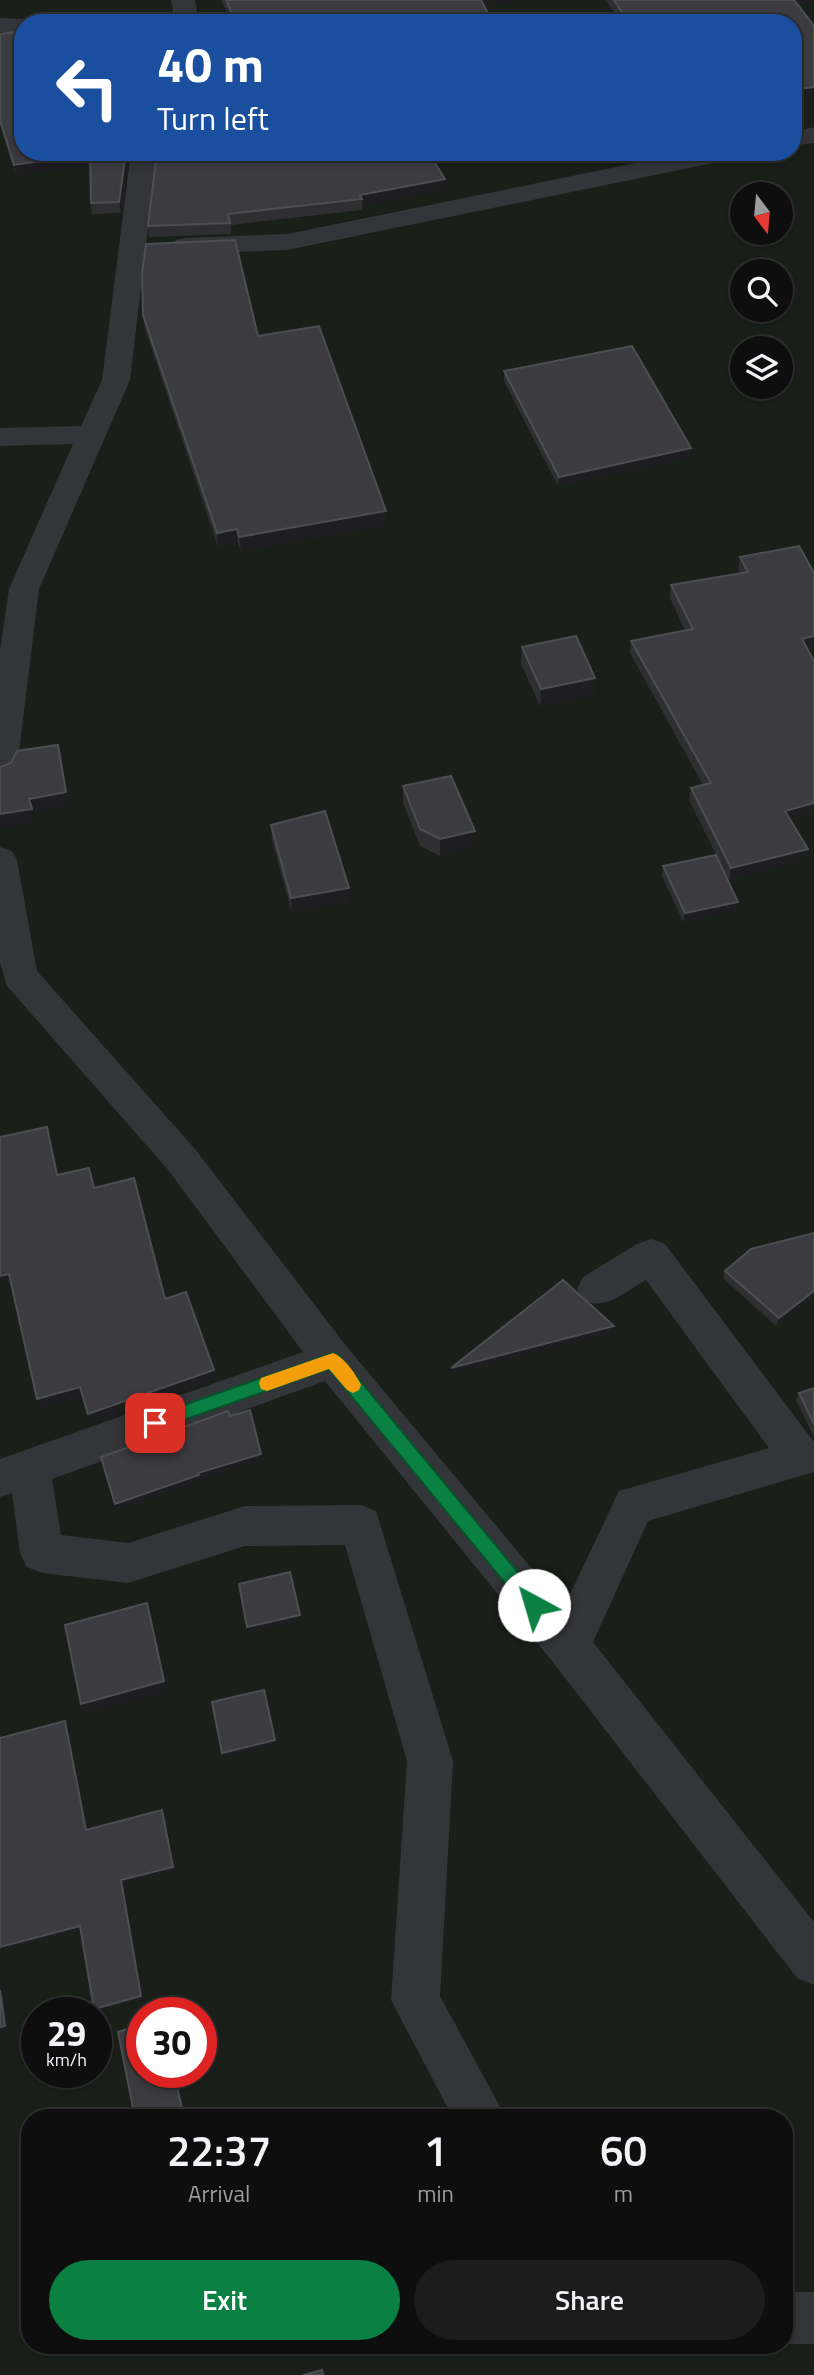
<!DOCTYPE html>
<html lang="en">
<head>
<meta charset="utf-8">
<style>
  body { margin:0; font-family:"Titillium Web",sans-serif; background:#1c1c1d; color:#f1f3f6; height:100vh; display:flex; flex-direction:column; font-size:26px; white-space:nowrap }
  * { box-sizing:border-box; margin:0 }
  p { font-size:23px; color:#9b9c9e }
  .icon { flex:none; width:38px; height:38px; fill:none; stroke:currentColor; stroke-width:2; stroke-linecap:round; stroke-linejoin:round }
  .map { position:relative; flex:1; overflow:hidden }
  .details { position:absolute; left:21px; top:2109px; width:772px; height:245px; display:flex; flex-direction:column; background:#0e0e0f; border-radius:28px; box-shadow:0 4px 10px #0003,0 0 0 2px #2e2e2f }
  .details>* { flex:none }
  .top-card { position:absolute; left:14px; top:14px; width:788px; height:147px; border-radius:28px; box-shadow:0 4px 10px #0003,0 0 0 2px #2e2e2f; background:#1a4fa0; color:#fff; overflow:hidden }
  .needle { width:46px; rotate:164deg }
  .fabs { position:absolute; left:730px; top:182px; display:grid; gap:14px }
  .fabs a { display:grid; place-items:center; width:63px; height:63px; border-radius:50%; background:#0e0e0f; box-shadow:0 4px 10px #0003,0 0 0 2px #2e2e2f; font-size:35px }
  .speed { position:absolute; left:21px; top:1997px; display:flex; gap:14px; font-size:35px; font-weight:700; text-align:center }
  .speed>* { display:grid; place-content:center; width:91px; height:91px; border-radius:50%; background:#0e0e0f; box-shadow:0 4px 10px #0003,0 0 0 2px #2e2e2f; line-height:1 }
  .speed small { font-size:18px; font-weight:400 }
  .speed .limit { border:10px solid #d22; background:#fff; color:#111 }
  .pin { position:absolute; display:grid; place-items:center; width:60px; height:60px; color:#fff; margin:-30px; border-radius:14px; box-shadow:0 4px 10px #0006 }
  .me { position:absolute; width:77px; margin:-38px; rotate:321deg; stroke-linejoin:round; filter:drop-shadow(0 0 5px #0008) }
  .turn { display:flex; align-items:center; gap:24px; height:147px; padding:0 28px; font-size:32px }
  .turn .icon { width:91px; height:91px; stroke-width:2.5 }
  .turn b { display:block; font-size:49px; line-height:60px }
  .eta { display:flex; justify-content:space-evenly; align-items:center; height:119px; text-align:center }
  .eta b { font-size:42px; font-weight:600; line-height:49px }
  .cta { display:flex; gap:14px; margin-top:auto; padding:14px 28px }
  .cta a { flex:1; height:80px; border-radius:42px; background:#0b8043; color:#fff; font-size:28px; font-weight:600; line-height:80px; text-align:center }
  .cta a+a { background:#1c1c1d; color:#f1f3f6 }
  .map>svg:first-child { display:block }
</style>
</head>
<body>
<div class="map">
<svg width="814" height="2375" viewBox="0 0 814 2375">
  <rect width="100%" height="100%" fill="#131314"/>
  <!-- green -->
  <path fill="#1a1f1a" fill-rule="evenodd" d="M0,0h814v2375h-814zM23,23h770v129h-770zM742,194h38v39h-38zM742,271h38v39h-38zM742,348h38v39h-38zM37,2012h59v60h-59zM142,2012h59v60h-59zM30,2118h754v227h-754z"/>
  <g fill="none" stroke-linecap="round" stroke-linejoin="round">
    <!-- minor -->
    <path fill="#343539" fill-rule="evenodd" d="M171,0h24l3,16 -4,7h-24l4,-7z
      M0,18l23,1 10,4h-10v10l-23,-1z
      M814,127v16l-21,3v-14z
      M131,152h26l-27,228 -91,209 -22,179 -5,8 -12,4v-130l9,-61 64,-145 -73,2v-18l81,-2 21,-46z
      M690,152h50l-3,5 -9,3 -441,90 -102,4 -9,-2 -4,-6 4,-6 9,-2 102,-4z
      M0,847l12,4 5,9 20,111 158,178 152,198 217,260 55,-116 150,-43 -123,-168c-21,12 -39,30 -63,21l-6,-12 6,-12 54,-33 14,-5 14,5 149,198v30l-166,49 -55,121 221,280v63l-17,-7 -245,-317 -227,-280 -273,98 9,56 67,8 117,-37 116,-1 15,6 77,250 -13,235 66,122h-53l-62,-118 16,-239 -62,-216 -100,1 -117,37 -86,-10 -15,-6 -7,-14 -8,-60 -12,4v-38l303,-107 -134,-181 -162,-185 -7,-23z
      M784,2292h30v52h-30z"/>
  </g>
  <!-- wall -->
  <path fill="#2f2f32" d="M221,0h304l-41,6 9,17h-261z
    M606,0h208l-15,6 -6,17h-172z
    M0,34l23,118h106l-8,61 -29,1 -1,-11 -1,-38 -74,11 -16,-51z
    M157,152l288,38 -83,16v4l-131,15v9l-82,3 -1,-11z
    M143,315l115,21 128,175v15l-145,25 -3,-7 -20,3 -73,-218z
    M504,371l186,87 -132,28 -54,-105z
    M740,557l74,16v75l-6,1 6,11v154l-23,6 17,29 -3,11 -76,20 -40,-80 2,-12 12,-3 -73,-132 1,-12 54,-10 -15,-33 1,-13 69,-12 -2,-4z
    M522,647l73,31 -2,18 -53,10 -19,-42z
    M403,786l72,45 -1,17 -34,8 -20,-10 -17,-43z
    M271,825l78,63v15l-57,10 -20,-73z
    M663,866l74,45 -54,11 -21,-46z
    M814,1233v63l-38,30 -53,-48 2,-7z
    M814,1388v49l-18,-37 3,-7z"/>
  <!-- shaded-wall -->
  <path fill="#1e1e20" d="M479,0h47l-48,7z
    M791,0h23v3l-24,4z
    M814,87v10l-21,3v-10z
    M126,152h3l-8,61 -2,-11z
    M90,154l1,11 -75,11 -2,-11z
    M445,179v11l-83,16v-7l-2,-4z
    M691,448l-1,10 -132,28 1,-9z
    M386,511v15l-145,25 -2,-14z
    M237,529l1,15 -20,3 -1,-14z
    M814,636v12l-15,3 3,-12z
    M595,678l-2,18 -53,10 1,-17z
    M58,745l11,61 -36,7 2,10 -35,6v-15l29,-15z
    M814,803v11l-31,8 2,-11z
    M475,831l-1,17 -34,8v-17z
    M808,849l-3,11 -76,20 2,-12z
    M349,888v15l-57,10 -1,-15z
    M738,902l-1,9 -54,11 2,-9z
    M9,1274l4,11 -9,2 -4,-11z
    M814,1291v5l-38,30 3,-8z
    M614,1326l-2,8 -162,41 1,-7z
    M214,1370l1,10 -124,44 -3,-10z
    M80,1387l3,10 -43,12 -3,-10z
    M261,1454l1,7 -62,19v2l-83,28 -2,-6 83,-31z
    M147,1603l21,89 -83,23 -4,-11z
    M300,1615l1,6 -53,12 -1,-6z
    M65,1721l2,6 21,108 -2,-5z
    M275,1740l1,6 -53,12 -1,-5z
    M162,1810l13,61 -52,14 20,114 -47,13 -2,-3 27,-129z
    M80,1926l3,4 -83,22v-5z
    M0,1971l9,58 -9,3z
    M174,2072h2l10,46h-2z"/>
  <!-- building -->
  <path fill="#3c3c40" stroke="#4c4e52" stroke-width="2" d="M226,0h255l12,23h-257z
    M614,0h180l20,26v61l-21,3v-67h-164z
    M23,31v121h103l-7,50 -28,1 -1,-49 -76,11 -14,-45v-86z
    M157,152h271l17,27 -85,16 2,4 -134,15 2,9 -82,3z
    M235,240l23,96 61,-10 67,185 -147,26 -2,-8 -20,4 -74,-218 -1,-41 4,-30z
    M632,346l59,102 -132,29 -55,-106z
    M799,546l15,27v63l-12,3 12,22v142l-29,8 23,38 -77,19 -40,-80 20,-5 -80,-142 62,-12 -22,-44 77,-13 -8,-15z
    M576,636l19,42 -54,11 -19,-42z
    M58,745l8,47 -37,7 3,10 -32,5v-47l11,-4 6,-12z
    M451,776l24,55 -35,8 -20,-10 -17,-43z
    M325,811l24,77 -58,10 -20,-73z
    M716,855l22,47 -53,11 -22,-47z
    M47,1127l10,48 32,-7 5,20 40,-10 31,121 21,-7 28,78 -126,44 -8,-27 -43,12 -28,-125 -9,2v-139z
    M814,1233v58l-35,27 -54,-47 26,-22z
    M563,1280l51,46 -163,42z
    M814,1388v36l-15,-31z
    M250,1410l11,44 -63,19 1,2 -84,29 -14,-47 127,-46 2,5z
    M290,1572l10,43 -53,12 -8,-43z
    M147,1603l17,78 -83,23 -16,-79z
    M264,1690l11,50 -53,13 -10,-51z
    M65,1721l21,109 76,-20 11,57 -52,13 20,116 -47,13 -14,-83 -80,21v-209z
    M0,1990l5,36 -5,1z
    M142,2024v48h32l10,46h-49l-17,-86z
    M322,2370l1,5h-20z"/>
  <!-- route -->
  <path fill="#0b8043" stroke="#07532c" stroke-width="2" d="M333,1353l6,2 201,244 3,6 -3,6 -6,3 -6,-3 -199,-242 -174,61 -6,-2 -2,-5 2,-6 6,-2z"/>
  <!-- slow -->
  <path fill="#f59e0b" d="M333,1353c11,4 23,21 28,32l-2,5 -6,3 -6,-3 -18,-21 -62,22 -6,-2 -2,-6 2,-5z"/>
</svg>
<div class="fabs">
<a><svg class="needle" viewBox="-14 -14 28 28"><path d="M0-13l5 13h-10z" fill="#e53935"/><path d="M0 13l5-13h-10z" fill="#9b9c9e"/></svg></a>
<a><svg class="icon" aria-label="search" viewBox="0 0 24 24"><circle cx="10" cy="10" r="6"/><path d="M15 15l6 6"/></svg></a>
<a><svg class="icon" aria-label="layers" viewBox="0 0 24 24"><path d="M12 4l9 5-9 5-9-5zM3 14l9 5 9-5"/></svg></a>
</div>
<div class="speed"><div>29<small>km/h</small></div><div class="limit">30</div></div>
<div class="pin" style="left:155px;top:1423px;background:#d93025"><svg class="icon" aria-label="arrive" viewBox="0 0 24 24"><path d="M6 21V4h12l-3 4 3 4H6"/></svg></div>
<svg class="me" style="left:534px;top:1605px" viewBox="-20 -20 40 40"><circle r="19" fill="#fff"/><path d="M0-13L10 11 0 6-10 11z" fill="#0b8043"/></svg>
<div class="top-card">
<div class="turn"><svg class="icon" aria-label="left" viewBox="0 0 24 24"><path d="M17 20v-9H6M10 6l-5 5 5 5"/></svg><div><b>40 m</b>Turn left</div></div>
</div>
<section class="details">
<div class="eta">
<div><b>22:37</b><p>Arrival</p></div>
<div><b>1</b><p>min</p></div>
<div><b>60</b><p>m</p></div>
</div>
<div class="cta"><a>Exit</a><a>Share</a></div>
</section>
</div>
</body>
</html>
